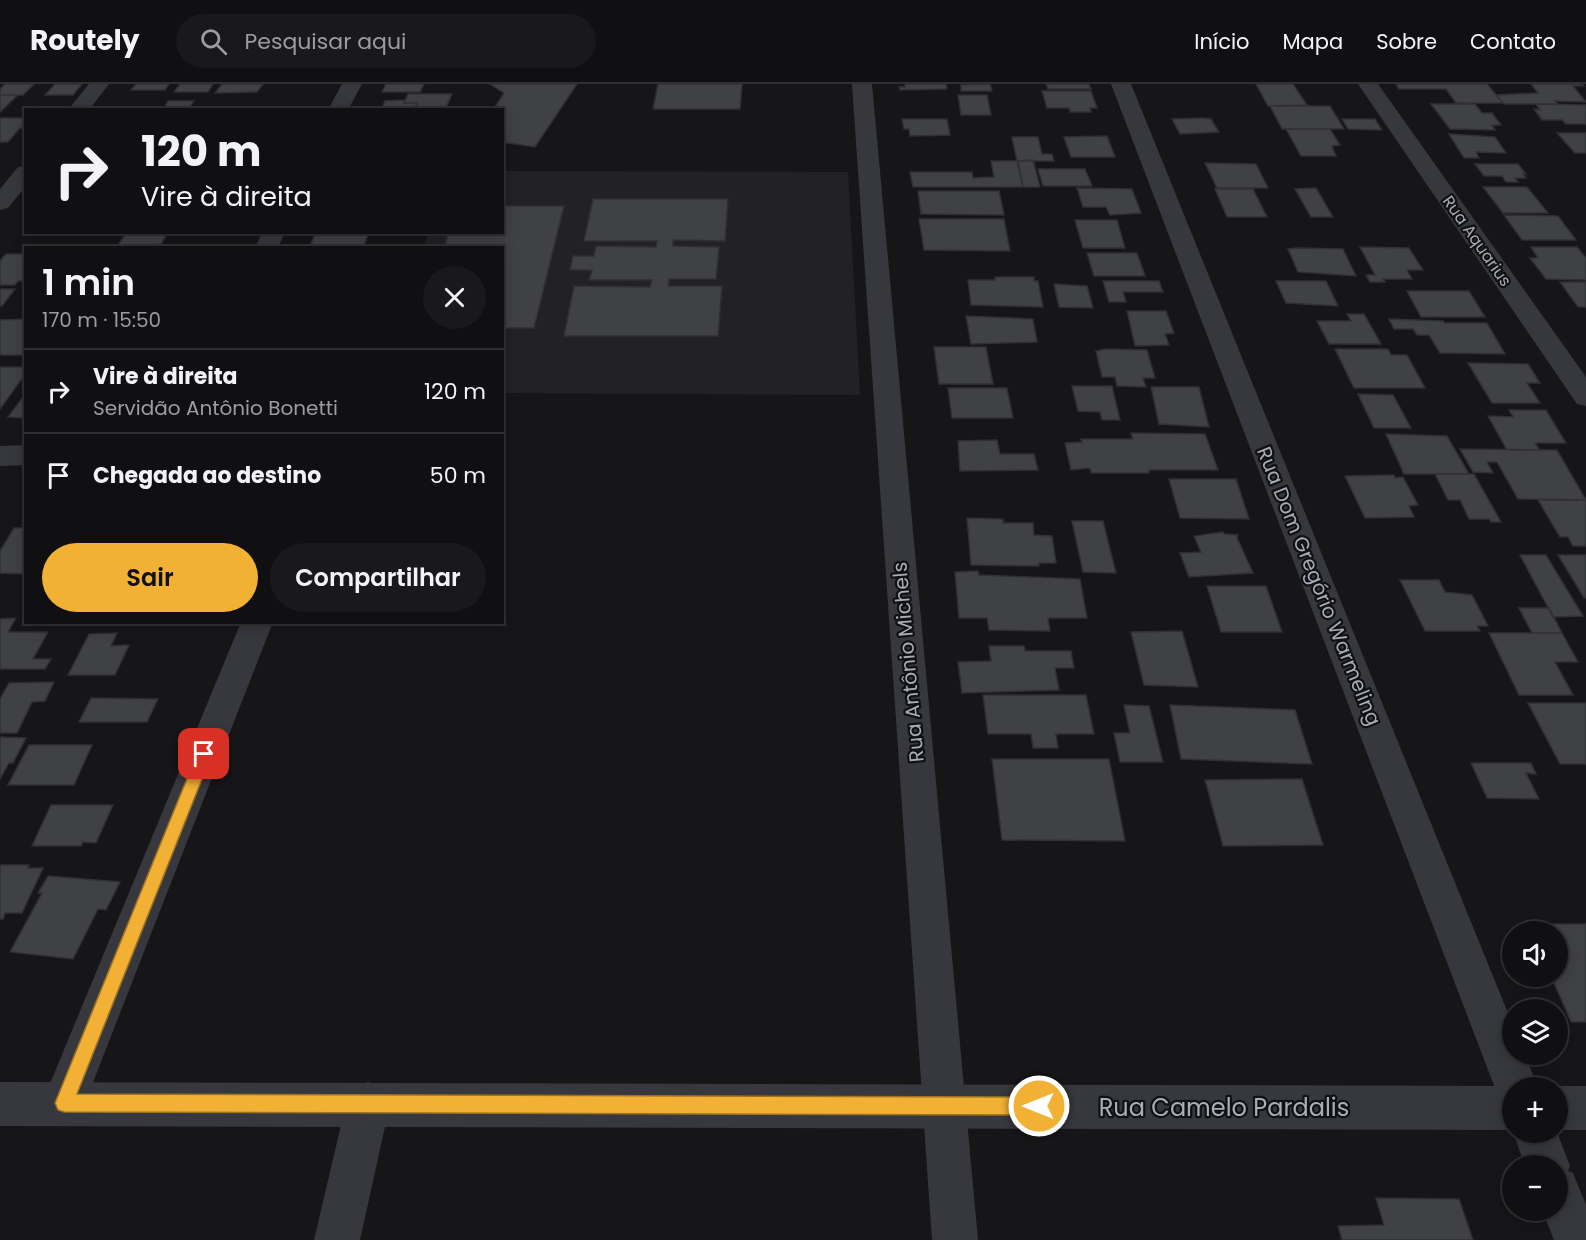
<!DOCTYPE html>
<html lang="pt">
<head>
<meta charset="utf-8">
<style>
  body { margin:0; font-family:Poppins,sans-serif; background:#19191b; color:#f1f3f6; height:100vh; display:flex; flex-direction:column; font-size:22px; white-space:nowrap }
  * { box-sizing:border-box; margin:0 }
  p { font-size:20px; color:#9c9d9f }
  .icon { flex:none; width:33px; height:33px; fill:none; stroke:currentColor; stroke-width:2; stroke-linecap:round; stroke-linejoin:round }
  .map { position:relative; flex:1; overflow:hidden }
  .details { position:absolute; left:24px; top:162px; width:480px; height:378px; display:flex; flex-direction:column; background:#101012; border-radius:0px; box-shadow:0 3px 15px #0003,0 0 0 2px #303032 }
  .details>* { flex:none }
  .hud { position:absolute; left:24px; top:24px; width:480px; height:126px; border-radius:0px; box-shadow:0 3px 15px #0003,0 0 0 2px #303032; background:#101012; color:#f1f3f6; overflow:hidden }
  .buttons { position:absolute; left:1502px; top:837px; display:grid; gap:12px }
  .buttons a { display:grid; place-items:center; width:66px; height:66px; border-radius:50%; background:#101012; box-shadow:0 3px 15px #0003,0 0 0 2px #303032; font-size:30px }
  .pin { position:absolute; display:grid; place-items:center; width:51px; height:51px; color:#fff; margin:-26px; border-radius:12px; box-shadow:0 3px 9px #0006 }
  .me { position:absolute; width:66px; margin:-33px; rotate:270deg; stroke-linejoin:round; filter:drop-shadow(0 0 4px #0008) }
  .turn { display:flex; align-items:center; gap:21px; height:126px; padding:0 18px; font-size:27px }
  .turn .icon { width:78px; height:78px; stroke-width:2.5 }
  .turn b { display:block; font-size:42px; line-height:51px }
  .round { display:grid; place-items:center; flex:none; width:63px; height:63px; border-radius:32px; background:#19191b }
  .head { display:flex; align-items:center; justify-content:space-between; height:102px; padding:0 18px }
  h1 { font-size:36px; font-weight:600; line-height:45px }
  .cta { display:flex; gap:12px; margin-top:auto; padding:12px 18px }
  .cta a { flex:1; height:69px; border-radius:36px; background:#f2b134; color:#111; font-size:24px; font-weight:600; line-height:69px; text-align:center }
  .cta a+a { background:#19191b; color:#f1f3f6 }
  ul { padding:0; list-style:none }
  li { display:flex; align-items:center; gap:18px; height:84px; padding:0 18px; border-top:2px solid #303032 }
  li div { flex:1 }
  li b { display:block; font-size:22px }
  li em { font-style:normal }
  header { display:flex; align-items:center; gap:36px; box-sizing:border-box; height:84px; padding:0 30px; background:#101012; border-bottom:2px solid #303032 }
  header strong { font-size:28px }
  nav { display:flex; gap:33px; margin-inline-start:auto; font-size:21px }
  .search { width:420px; height:54px; background:#19191b; display:flex; align-items:center; gap:15px; box-sizing:border-box; padding:0 21px; border-radius:33px; color:#9c9d9f; font-size:22px }
  .map>svg:first-child { display:block }
</style>
</head>
<body>
<header>
<strong>Routely</strong>
<div class="search"><svg class="icon" aria-label="search" viewBox="0 0 24 24"><circle cx="10" cy="10" r="6"/><path d="M15 15l6 6"/></svg>Pesquisar aqui</div>
<nav><a>Início</a><a>Mapa</a><a>Sobre</a><a>Contato</a></nav>
</header>
<div class="map">
<svg width="1586" height="1156" viewBox="0 0 1586 1156">
  <rect width="100%" height="100%" fill="#161618"/>
  <!-- built -->
  <path fill="#222225" d="M503,87l345,1 12,223 -357,-2 -1,-145h-79l6,-15 73,-1z"/>
  <!-- building -->
  <path fill="#404145" stroke="#303034" stroke-width="1.5" d="M5,0h29l-11,11h-23v-6z
    M55,0h27l-9,11h-28z
    M136,0h33l-4,6h-34z
    M180,0h33l-5,8h-34z
    M222,0h41l-6,8 -42,1z
    M386,0h38l-4,8h-38z
    M490,0h87l-42,63 -33,-5v-32h-9l11,-17z
    M658,0h84l-2,25h-87z
    M905,0h41l1,5 -47,1 -1,-3h6z
    M990,0l2,7h-31v-6z
    M1046,0h43l2,5h-43z
    M1256,0h37l14,21 -39,1z
    M1396,0h91l16,19h-47l-10,-14h-47z
    M1531,0h51l2,2h-11l13,16 -31,-1 3,3h-54l-8,-9 42,-2z
    M1042,7h49l6,17h-7l1,4h-21l-1,-4h-22z
    M408,10h44l-7,16h-31l3,-7h-13z
    M0,11h18l-18,17z
    M958,11h29l4,20h-30z
    M405,16l-1,3h13l-3,7h-33l4,-9z
    M168,17h26l-4,6 -26,1z
    M1431,20h44l7,9h10l9,12h-9l3,5 -45,-1z
    M1536,20l50,1v19h-20l-4,-4h-20l-8,-11 6,1z
    M1270,22h60l14,23h-62z
    M0,34h26v10h-6l-12,14h-8z
    M1203,34l8,1 8,13 -39,2 -8,-15z
    M902,35h45l3,16 -40,1 -1,-7h-5z
    M1342,35h33l7,11 -34,-1z
    M1286,45h44l10,16 -8,1 4,10h-35z
    M1557,49h29v20h-11z
    M1449,50l46,3 11,16 -30,-1 3,6h-15z
    M1107,52l8,21h-44l-7,-20z
    M1012,53h26l4,17h10l2,7h-37z
    M1033,76l7,27h-17l-6,-26z
    M991,77h27l5,26h-110l-3,-15h62l1,6 21,-1z
    M1205,79l51,1 12,24h-51z
    M1475,80h43l8,10h-3l3,4h-11l3,4h-12l-4,-6h-18z
    M1038,85h47l7,17h-49z
    M1483,103h44l21,26h-45z
    M1077,104l55,1 9,24 -31,2 -4,-8h-23z
    M1316,104l17,29h-22l-16,-28z
    M1215,105h38l14,28h-40z
    M918,107h81l5,24 -83,-1z
    M593,115h135l-3,42 -52,-1v6l46,1 -3,32h-47l-1,7h54l-4,50h-154l10,-50 76,1 2,-7h-63l3,-10h-22l3,-14h21l2,-10 60,1 1,-6h-73z
    M502,122h62l-30,122h-32v-80h-58l5,-16h53z
    M1504,131l54,1 18,24h-54z
    M919,135h85l6,32 -86,-1z
    M1075,136h42l8,28h-42z
    M127,148h41l-7,12 -37,4 1,-3h-7z
    M316,148h53l-6,16h-54z
    M1360,163l49,1 14,22h-16l5,9h-29l2,3h-15l-4,-7h9z
    M1531,163h46l9,11v22l-40,-1 -16,-21h8z
    M1298,164l45,1 13,27 -58,-4 -10,-23z
    M1087,169h50l8,23h-51z
    M6,170h20v27h-8l-3,4h-15v-24z
    M995,193h39v4h4l5,26 -72,-2 -3,-25h27z
    M1103,197h56l4,11h-40l3,10h-17z
    M1276,197h50l12,25 -52,-3z
    M1560,198h26v25h-8z
    M1054,200l33,2 6,22 -34,-1z
    M0,205h15l-13,17h-2z
    M1407,207h62l16,26h-64z
    M1127,227h39l8,22 -9,1 4,11 -34,1z
    M1347,230h17l17,30h-52l-12,-23h34z
    M966,232l67,3 4,23 -66,2z
    M26,235v36h-26v-35z
    M1389,235l54,2 2,2h42l18,31 -65,-1 -11,-18h-12l-4,-6h-19z
    M934,263h52l7,37h-54z
    M1105,265l42,1 8,28h-12l3,9 -29,-1 -2,-9h-13l-6,-26z
    M1335,265h53l3,6h16l18,33h-71z
    M1468,279l60,1 12,19h-13l13,20h-48z
    M0,283h26v6l-26,36z
    M1072,302h40l8,34h-18l-2,-8 -22,-1z
    M1151,303h48l10,40 -50,-3z
    M948,304h59l6,30h-61z
    M26,309v25l-18,-1z
    M1358,310l35,1 18,33h-37z
    M1509,326h37l20,33h-31l5,7h-33l-19,-34 25,1z
    M1131,349l74,1 13,36h-69v3h-58l-1,-5 -19,2 -6,-27 17,-1 -1,-3h52z
    M1386,350l61,2 22,38h-65z
    M997,356l3,14h34l4,16 -78,1 -2,-30z
    M1460,365l97,1 29,50 -68,-1 -21,-37h-10l6,11 -20,-1z
    M1435,390h39l27,48h-10l-2,-3h-20l-9,-19h-12z
    M1394,391l1,3 8,-1 15,28 -9,1 5,11 -49,1 -20,-42z
    M1169,395h67l13,40 -69,-1z
    M1538,416h48v46h-13l-5,-9h-8z
    M967,434l36,1v4h30l1,12 18,1 4,27h-17v3l-68,-1z
    M1072,437h31l13,52 -33,-1z
    M14,444h12v46l-26,-1v-22z
    M1223,448l1,2 14,1 -1,3 16,35 -64,4 -9,-24 21,-1 -7,-16z
    M1520,471h26l37,61 -30,1z
    M1558,471h28v43h-2z
    M978,487l1,4 101,4 7,39h-39l2,13 -61,-1 -2,-12h-28l-4,-46z
    M1400,496h39l6,12 27,3 16,31h-11l3,5h-55z
    M1207,502h59l16,46h-61z
    M1519,524h30l13,25h-30z
    M16,534l-8,14h40l-15,27h18l-6,10h-45v-50z
    M1182,547l16,56 -54,-2 -13,-53z
    M117,549l-6,13 18,-1 -14,30h-47l21,-41z
    M1489,549h73l16,29h-23l18,33h-54z
    M989,562h35l1,5h46l3,17h-19l4,22 -97,3 -4,-31 33,-1z
    M54,598l-9,19 -13,1 -15,31h-17v-34l9,-16z
    M983,611h103l8,39h-38l2,14h-25l-2,-14h-43z
    M91,614l67,1 -11,23h-68z
    M1528,619h58v61h-26z
    M1124,621l25,1 14,56h-43l-6,-29h16z
    M1170,621l125,5 17,54 -131,-5z
    M0,653l26,1 -13,25h-4l-9,16z
    M29,661h63l-18,40h-66z
    M992,675h117l16,82 -123,-1z
    M1471,679h60l5,11 -10,-1 13,26 -52,-1z
    M1302,695l21,66 -100,1 -18,-66z
    M51,721h62l-17,38 -13,-1 -2,4h-49z
    M0,781h29l-1,3h15l-21,45h-17l-2,6h-3z
    M48,792l72,6 -14,28 -8,-1 -25,50 -63,-7 32,-59h-4z
    M1528,840h58v98h-15l-20,-46h6v-44h-26z
    M1376,1114l83,1 14,41h-131l-4,-14 46,-1z"/>
  <g fill="none" stroke-linecap="round" stroke-linejoin="round">
    <!-- minor -->
    <path fill="#37383d" fill-rule="evenodd" d="M89,0h20l-20,26h-21z
      M342,0h20l-14,26h-20z
      M852,0h20l106,1156h-46z
      M1111,0h20l381,939v31h13l13,34h-26v19l-10,-4 -7,-15z
      M1358,0h20l208,293v29l-9,-2z
      M26,82v20l-18,22 -8,2v-21l18,-22z
      M262,148h23l-7,16h-23z
      M26,361v20l-26,1v-20z
      M241,538h32l-194,496 -15,7 -15,-7 -7,-15z
      M368,998l15,7 7,15 -30,136h-46l32,-136 7,-15z
      M1513,1048h44l13,34 -2,5 5,2 13,32v35h-32l-12,-30h15v-44h-32z"/>
    <!-- tertiary -->
    <path fill="#37383d" fill-rule="evenodd" d="M0,998l1512,4 3,2h-3v42l-1512,-4z
      M1557,1002h29v44h-29v-42h-3z"/>
  </g>
  <!-- route -->
  <path fill="#f2b134" stroke="#9d7322" stroke-width="1.5" d="M204,663l6,2 2,5 -135,340 962,3 6,3 3,6 -3,6 -6,3 -975,-3 -6,-2 -3,-7 142,-349 2,-5z"/>
  <g text-anchor="middle" dominant-baseline="central" stroke-width="4.5" stroke-linejoin="round" paint-order="stroke">
    <!-- far-street labels -->
    <g font-size="16" fill="#a8adb8" stroke="#111113">
      <text transform="translate(1477 157) rotate(55)">Rua Aquarius</text>
    </g>
    <!-- street labels -->
    <g font-size="20" fill="#a8adb8" stroke="#111113">
      <text transform="translate(1319 502) rotate(68)">Rua Dom Gregório Warmeling</text>
      <text transform="translate(908 578) rotate(-95)">Rua Antônio Michels</text>
    </g>
    <!-- near-street labels -->
    <g font-size="24" fill="#a8adb8" stroke="#111113">
      <text x="1224" y="1023">Rua Camelo Pardalis</text>
    </g>
  </g>
</svg>
<div class="buttons">
<a><svg class="icon" aria-label="sound" viewBox="0 0 24 24"><path d="M4 9h4l5-4v14l-5-4H4zM17 9q2 3 0 6"/></svg></a>
<a><svg class="icon" aria-label="layers" viewBox="0 0 24 24"><path d="M12 4l9 5-9 5-9-5zM3 14l9 5 9-5"/></svg></a>
<a>+</a>
<a>−</a>
</div>
<div class="pin" style="left:204px;top:670px;background:#d93025"><svg class="icon" aria-label="arrive" viewBox="0 0 24 24"><path d="M6 21V4h12l-3 4 3 4H6"/></svg></div>
<svg class="me" style="left:1039px;top:1022px" viewBox="-20 -20 40 40"><circle r="17" fill="#f2b134" stroke="#fff" stroke-width="3"/><path d="M0-11L8 9 0 5-8 9z" fill="#fff"/></svg>
<div class="hud">
<div class="turn"><svg class="icon" aria-label="right" viewBox="0 0 24 24"><path d="M7 20v-9h11M14 6l5 5-5 5"/></svg><div><b>120 m</b>Vire à direita</div></div>
</div>
<section class="details">
<div class="head"><div><h1>1 min</h1><p>170 m · 15:50</p></div><a class="round"><svg class="icon" aria-label="close" viewBox="0 0 24 24"><path d="M6 6l12 12M18 6L6 18"/></svg></a></div>
<ul>
<li><svg class="icon" aria-label="right" viewBox="0 0 24 24"><path d="M7 20v-9h11M14 6l5 5-5 5"/></svg><div><b>Vire à direita</b><p>Servidão Antônio Bonetti</p></div><em>120 m</em></li>
<li><svg class="icon" aria-label="arrive" viewBox="0 0 24 24"><path d="M6 21V4h12l-3 4 3 4H6"/></svg><div><b>Chegada ao destino</b></div><em>50 m</em></li>
</ul>
<div class="cta"><a>Sair</a><a>Compartilhar</a></div>
</section>
</div>
</body>
</html>
